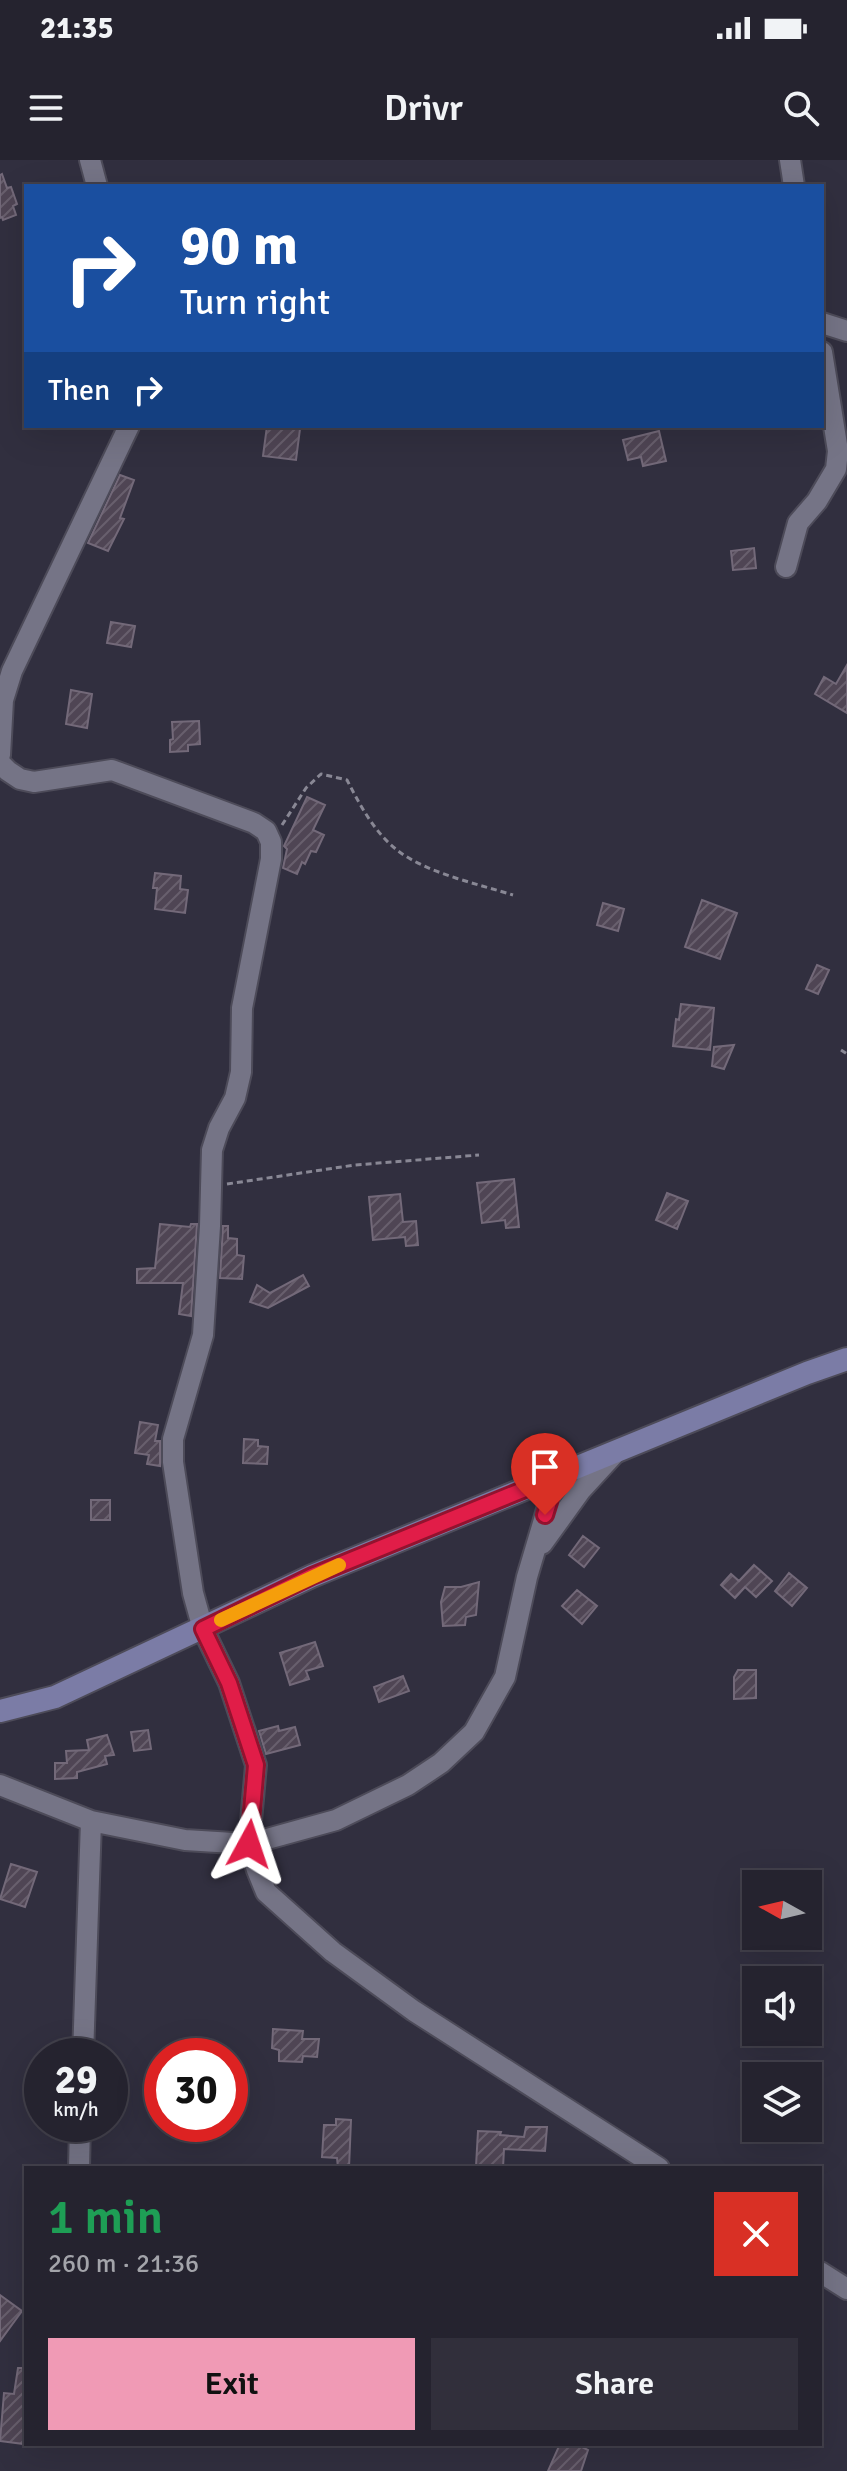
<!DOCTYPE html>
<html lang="en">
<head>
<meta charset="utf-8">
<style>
  body { margin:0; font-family:Signika,sans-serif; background:#312f3b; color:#f1f3f6; height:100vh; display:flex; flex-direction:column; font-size:30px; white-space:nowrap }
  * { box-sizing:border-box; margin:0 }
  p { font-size:26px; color:#a3a4aa }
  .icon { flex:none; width:44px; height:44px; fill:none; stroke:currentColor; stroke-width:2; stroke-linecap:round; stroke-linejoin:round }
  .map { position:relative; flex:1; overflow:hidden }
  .sheet { position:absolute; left:24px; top:2006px; width:798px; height:280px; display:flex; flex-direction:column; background:#25232f; border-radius:0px; box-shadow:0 8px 32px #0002,0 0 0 2px #42404b }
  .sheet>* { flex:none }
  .top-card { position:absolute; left:24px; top:24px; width:800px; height:244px; border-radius:0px; box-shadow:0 8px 32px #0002,0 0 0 2px #42404b; background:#1a4fa0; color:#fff; overflow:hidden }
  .needle { width:52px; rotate:278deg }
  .fabs { position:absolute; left:742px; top:1710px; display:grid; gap:16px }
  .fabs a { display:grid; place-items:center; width:80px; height:80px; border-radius:0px; background:#25232f; box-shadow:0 8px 32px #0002,0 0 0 2px #42404b; font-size:40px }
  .speed { position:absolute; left:24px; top:1878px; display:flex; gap:16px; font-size:40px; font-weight:700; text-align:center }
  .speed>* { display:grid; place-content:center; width:104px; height:104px; border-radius:50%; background:#25232f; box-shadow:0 8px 32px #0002,0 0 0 2px #42404b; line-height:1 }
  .speed small { font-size:20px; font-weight:400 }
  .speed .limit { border:12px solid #d22; background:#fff; color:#111 }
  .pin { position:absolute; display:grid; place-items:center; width:68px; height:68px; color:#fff; margin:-82px -34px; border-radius:50% 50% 50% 0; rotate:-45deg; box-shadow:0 0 8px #0007 }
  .pin .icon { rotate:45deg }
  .me { position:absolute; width:88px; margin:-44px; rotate:5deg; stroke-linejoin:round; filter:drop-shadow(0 0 6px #0008) }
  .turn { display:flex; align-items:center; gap:28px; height:168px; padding:0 24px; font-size:36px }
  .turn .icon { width:104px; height:104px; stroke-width:2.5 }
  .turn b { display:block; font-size:56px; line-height:68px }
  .then { display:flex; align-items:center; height:76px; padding:0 24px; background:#0003; gap:16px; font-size:30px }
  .round { display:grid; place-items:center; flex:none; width:84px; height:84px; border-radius:0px; background:#312f3b }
  .headline { display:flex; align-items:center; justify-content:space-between; height:136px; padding:0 24px }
  h1 { font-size:48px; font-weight:600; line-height:60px; color:#1e9e55 }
  .cta { display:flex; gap:16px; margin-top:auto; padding:16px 24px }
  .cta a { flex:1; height:92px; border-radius:0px; background:#f09ab5; color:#111; font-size:32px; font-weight:600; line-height:92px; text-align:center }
  .cta a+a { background:#312f3b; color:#f1f3f6 }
  .status { display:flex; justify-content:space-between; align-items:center; height:56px; padding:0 40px; background:#25232f; direction:ltr }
  .status svg { height:22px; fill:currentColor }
  header { display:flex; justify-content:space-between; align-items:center; height:104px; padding:0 24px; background:#25232f; font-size:36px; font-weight:600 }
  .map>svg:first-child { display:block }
</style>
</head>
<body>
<div class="status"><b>21:35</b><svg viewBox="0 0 49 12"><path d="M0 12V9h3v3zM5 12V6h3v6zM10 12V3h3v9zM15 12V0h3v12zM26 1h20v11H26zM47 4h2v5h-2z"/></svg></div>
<header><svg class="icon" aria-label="menu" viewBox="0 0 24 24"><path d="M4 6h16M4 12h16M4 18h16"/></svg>Drivr<svg class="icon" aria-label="search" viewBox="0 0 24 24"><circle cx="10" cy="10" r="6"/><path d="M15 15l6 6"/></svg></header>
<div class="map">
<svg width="847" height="2311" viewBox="0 0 847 2311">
  <defs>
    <pattern id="building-hatch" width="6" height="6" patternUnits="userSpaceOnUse" patternTransform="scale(2)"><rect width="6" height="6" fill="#4f4554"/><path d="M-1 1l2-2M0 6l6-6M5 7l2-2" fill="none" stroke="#685f6d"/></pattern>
  </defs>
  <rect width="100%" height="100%" fill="#312f3f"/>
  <!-- building -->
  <path fill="url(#building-hatch)" stroke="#736979" stroke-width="2" d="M2,14l5,14 4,-1 6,17 -4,2 3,9 -13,5 -1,-3 -2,1v-43z
    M267,266l33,3 -4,31 -33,-4z
    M659,271l7,30 -23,5 -2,-9 -13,3 -5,-20z
    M120,315l14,5 -14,38 4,1 -16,32 -20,-8z
    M754,388l2,20 -23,2 -2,-19z
    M111,462l24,4 -4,21 -24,-4z
    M847,505v48l-32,-19 9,-17 12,7z
    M71,530l21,4 -5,34 -21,-4z
    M199,561l1,23 -12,1v6l-18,1v-12l3,-1 -1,-17z
    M307,637l18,8 -12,25 11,5 -8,17 -5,-1 -6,13 -3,-2 -5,12 -14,-6 4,-19 -3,-3z
    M155,713l26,3 -1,13 8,1 -3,23 -30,-4 2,-21h-4z
    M702,740l35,13 -17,46 -35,-12z
    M603,743l21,6 -6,22 -21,-6z
    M817,805l12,5 -11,24 -12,-5z
    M681,844l33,4 -4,42 -37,-4 3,-27 3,1z
    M734,885l-10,24 -12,-3 2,-19z
    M514,1019l5,48 -13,1 -1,-8 -23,3 -5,-40z
    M667,1033l21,8 -11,28 -21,-9z
    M400,1034l3,28 13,-1 2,24 -12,1 -1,-9 -32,3 -4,-43z
    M160,1064l30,3 1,-3h6l-6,92 -12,-2 4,-31h-46v-14l18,-1z
    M223,1066h5v12l9,1v16l7,1 -2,23 -22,-1z
    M303,1115l6,11 -41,22 -18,-6 7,-17 13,8z
    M140,1262l18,3 -3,16h5v25l-13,-2 2,-9 -14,-2z
    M244,1279l14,1v6l10,1 -1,17 -24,-1z
    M91,1340h19v20h-19z
    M583,1376l16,12 -15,19 -15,-12z
    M754,1405l18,16 -16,16 -11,-10 -10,11 -14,-13 10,-11 8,7z
    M789,1413l18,15 -15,18 -17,-15z
    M479,1422l-3,33 -10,2 -1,8 -22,1 -2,-24 4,-15h16z
    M577,1430l20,16 -15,18 -20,-18z
    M315,1482l8,24 -17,5 3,8 -19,6 -10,-32z
    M738,1510h18v28l-22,1v-22z
    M403,1516l6,15 -30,11 -5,-15z
    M278,1566l1,5 16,-4 5,18 -34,9 -7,-23z
    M148,1570l3,19 -17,2 -3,-19z
    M107,1575l7,20 -9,1 2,8 -30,8v6l-22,1v-16h12l-1,-12 23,-1 -2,-10z
    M11,1704l26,8 -12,35 -25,-8z
    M273,1869l30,2 -1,8h17l-2,18 -14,-1 -1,6 -23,-1v-11l-7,-2z
    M336,1959l15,1 -2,48h-11l-1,-10 -15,-1 2,-32h12z
    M526,1967h21l-2,24 -41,-2 -1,19 -27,-2 2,-35 23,1 -1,3 24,2z
    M0,2135l22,16 -22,30z
    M18,2208h8l-2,76 -24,-3 4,-48 10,1z
    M560,2284h16l12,6 -7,21h-33z"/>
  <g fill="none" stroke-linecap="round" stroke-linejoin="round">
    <!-- minor casing -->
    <g stroke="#4d4b59" stroke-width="24">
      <path id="minor" d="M90,0l7,26
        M790,0l4,26
        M822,163l25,8
        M786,407l12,-44 19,-22 19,-32 2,-18 -16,-99
        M0,595l3,-55 9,-29 117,-245
        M0,603l8,8 12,8 14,3 78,-12 142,53 12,8 5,11v17l-29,149 -1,64 -6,26 -16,30 -7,22 -2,76 -7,109 -30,104v23l20,131 10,36 26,54 27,82 -7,79 8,26 9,22 67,60 81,59 245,157
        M542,1384l39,-54 34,-37
        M0,1625l91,36 94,19 64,4 87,-24 72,-35 33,-22 33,-31 31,-55 22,-100 30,-101
        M83,1896l8,-235
        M79,2008l1,-44
        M820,2112l27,17"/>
    </g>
    <!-- secondary casing -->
    <g stroke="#4d4b59" stroke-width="26">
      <path id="secondary" d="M0,1551l55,-14 257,-121 495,-203 40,-14"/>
    </g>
    <!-- path -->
    <path stroke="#898895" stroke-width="3" stroke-dasharray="6 4" stroke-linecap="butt" d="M282,665l24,-37 15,-14 26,6c13,25 27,52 50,70 29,23 81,34 116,45
      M841,890l6,4
      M227,1024l128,-19 124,-10"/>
    <!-- minor -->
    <use href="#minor" stroke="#757486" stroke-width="20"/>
    <!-- secondary -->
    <use href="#secondary" stroke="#7b7ca6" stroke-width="22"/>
  </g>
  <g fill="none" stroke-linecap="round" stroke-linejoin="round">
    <!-- route casing -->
    <g stroke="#92132f" stroke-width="20">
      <path id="route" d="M249,1684l7,-79 -27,-82 -26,-54 109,-53 245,-100 -12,39"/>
    </g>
    <!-- route -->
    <use href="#route" stroke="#e11d48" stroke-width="14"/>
    <!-- slow -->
    <path stroke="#f59e0b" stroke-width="14" d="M221,1460l118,-55"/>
  </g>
</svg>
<div class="fabs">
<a><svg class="needle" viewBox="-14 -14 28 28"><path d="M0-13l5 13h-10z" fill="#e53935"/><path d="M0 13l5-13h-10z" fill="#a3a4aa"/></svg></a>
<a><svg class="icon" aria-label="sound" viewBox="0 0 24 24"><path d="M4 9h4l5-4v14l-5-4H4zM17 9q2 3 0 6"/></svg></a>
<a><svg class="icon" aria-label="layers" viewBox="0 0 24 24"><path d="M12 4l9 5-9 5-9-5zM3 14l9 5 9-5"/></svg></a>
</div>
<div class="speed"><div>29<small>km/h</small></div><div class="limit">30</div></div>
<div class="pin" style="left:545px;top:1355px;background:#d93025"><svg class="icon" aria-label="arrive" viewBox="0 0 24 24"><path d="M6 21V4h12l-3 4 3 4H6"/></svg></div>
<svg class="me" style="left:249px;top:1684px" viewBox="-20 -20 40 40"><path d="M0-17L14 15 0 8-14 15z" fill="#e11d48" stroke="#fff" stroke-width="4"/></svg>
<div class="top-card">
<div class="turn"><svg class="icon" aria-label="right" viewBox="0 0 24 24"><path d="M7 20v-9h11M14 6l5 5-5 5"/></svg><div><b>90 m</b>Turn right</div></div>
<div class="then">Then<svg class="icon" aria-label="right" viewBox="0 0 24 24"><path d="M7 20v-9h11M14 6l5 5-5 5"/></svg></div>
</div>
<section class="sheet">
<div class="headline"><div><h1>1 min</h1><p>260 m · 21:36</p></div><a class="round" style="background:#d93025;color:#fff"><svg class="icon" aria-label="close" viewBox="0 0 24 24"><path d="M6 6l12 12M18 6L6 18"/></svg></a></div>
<div class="cta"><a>Exit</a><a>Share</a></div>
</section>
</div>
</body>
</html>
